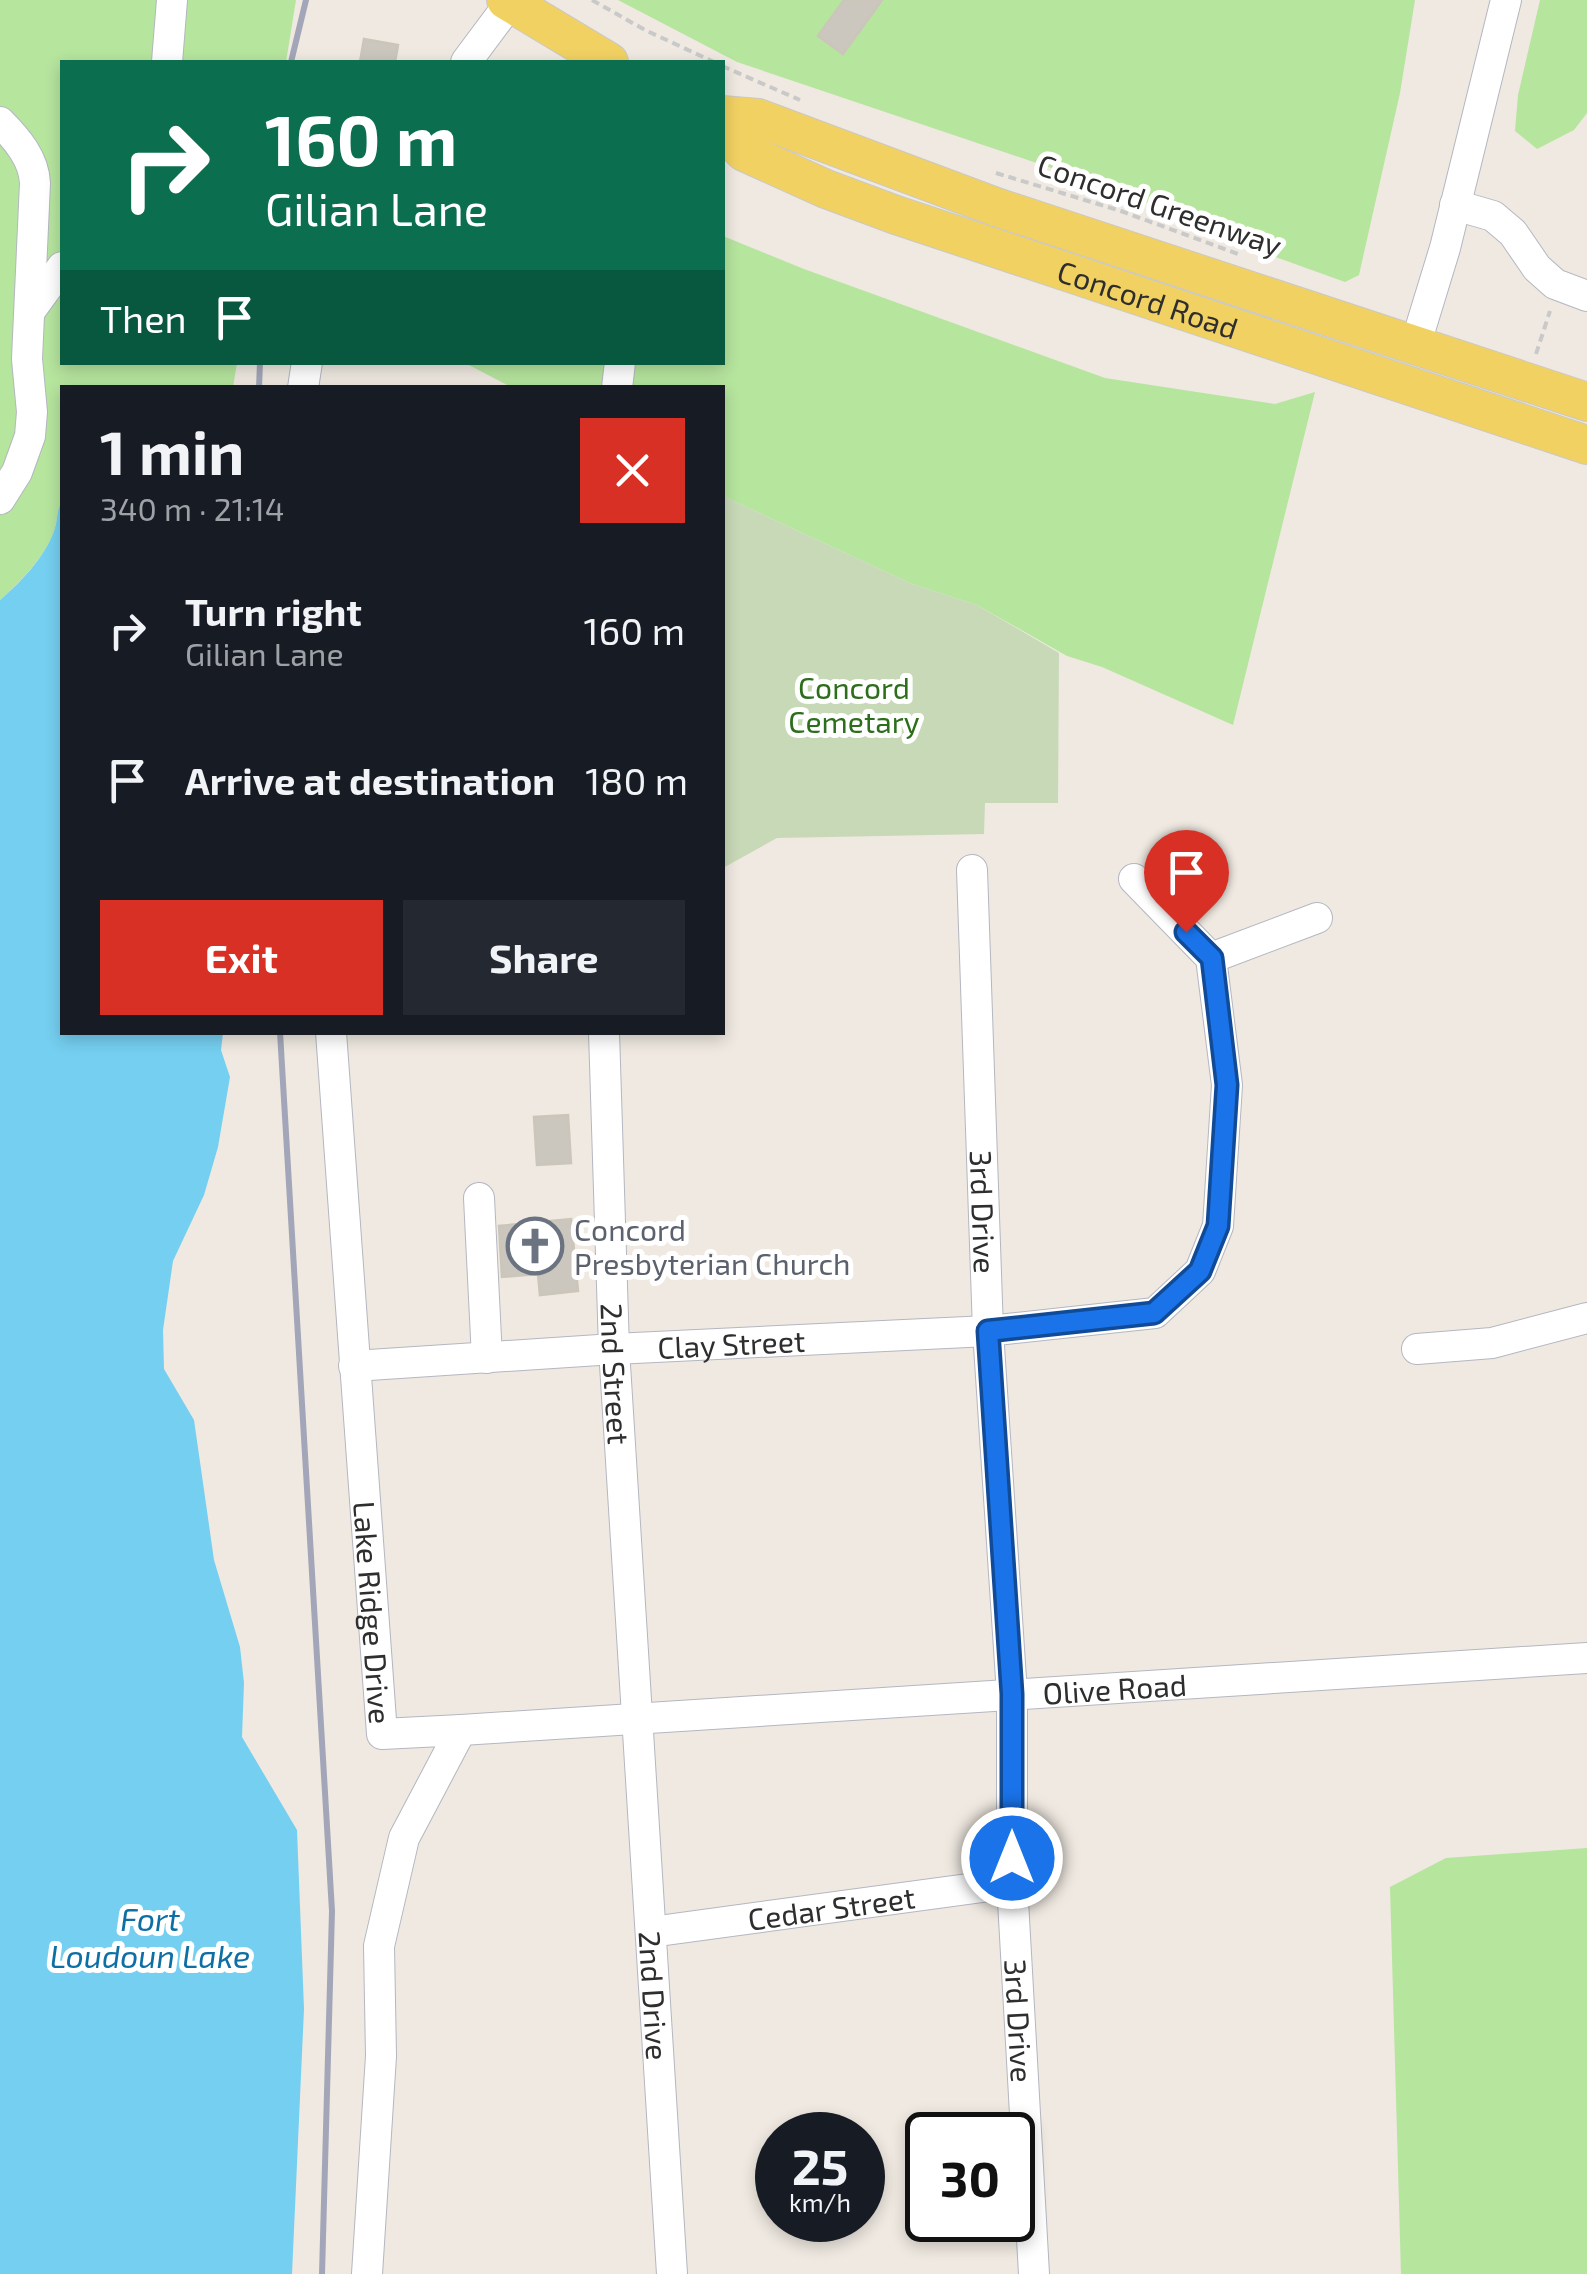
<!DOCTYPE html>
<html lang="en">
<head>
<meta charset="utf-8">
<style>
  body { margin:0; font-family:"Exo 2",sans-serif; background:#242831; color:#f1f3f6; height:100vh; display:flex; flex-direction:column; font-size:38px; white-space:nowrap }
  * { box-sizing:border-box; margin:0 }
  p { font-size:32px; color:#9ea1a6 }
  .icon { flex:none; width:55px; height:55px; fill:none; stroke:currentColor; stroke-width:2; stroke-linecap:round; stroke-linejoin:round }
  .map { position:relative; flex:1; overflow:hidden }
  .side { position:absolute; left:60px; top:385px; width:665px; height:650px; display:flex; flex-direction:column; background:#171b24; border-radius:0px; box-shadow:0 5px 15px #0003 }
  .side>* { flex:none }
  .banner { position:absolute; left:60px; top:60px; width:665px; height:305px; border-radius:0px; box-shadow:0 5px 15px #0003; background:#0b6e4f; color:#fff; overflow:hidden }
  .speed { position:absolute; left:755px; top:2112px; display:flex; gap:20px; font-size:50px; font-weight:700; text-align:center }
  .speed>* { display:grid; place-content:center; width:130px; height:130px; border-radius:50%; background:#171b24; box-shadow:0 5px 15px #0003; line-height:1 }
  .speed small { font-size:25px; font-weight:400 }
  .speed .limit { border:5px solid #111; border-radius:15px; background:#fff; color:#111 }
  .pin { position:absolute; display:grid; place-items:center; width:85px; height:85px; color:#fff; margin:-102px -42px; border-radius:50% 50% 50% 0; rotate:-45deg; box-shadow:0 0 10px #0007 }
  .pin .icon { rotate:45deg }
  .me { position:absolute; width:110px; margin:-55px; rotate:0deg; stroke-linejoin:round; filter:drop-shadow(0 0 8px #0008) }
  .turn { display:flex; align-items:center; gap:35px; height:210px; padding:0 40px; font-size:45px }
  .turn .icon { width:130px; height:130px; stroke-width:2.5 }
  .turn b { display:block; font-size:70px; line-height:85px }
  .then { display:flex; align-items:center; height:95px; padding:0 40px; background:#0003; gap:20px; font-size:38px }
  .round { display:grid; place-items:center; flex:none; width:105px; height:105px; border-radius:0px; background:#242831 }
  .headline { display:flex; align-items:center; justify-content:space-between; height:170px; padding:0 40px }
  h1 { font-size:60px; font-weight:700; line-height:75px }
  .primary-button { display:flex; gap:20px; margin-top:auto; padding:20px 40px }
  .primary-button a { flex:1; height:115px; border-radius:0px; background:#d93025; color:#fff; font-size:40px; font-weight:700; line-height:115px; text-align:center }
  .primary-button a+a { background:#242831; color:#f1f3f6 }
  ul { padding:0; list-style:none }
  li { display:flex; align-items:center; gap:30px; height:150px; padding:0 40px }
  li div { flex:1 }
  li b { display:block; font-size:38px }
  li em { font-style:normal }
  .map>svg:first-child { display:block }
</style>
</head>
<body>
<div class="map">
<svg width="1587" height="2274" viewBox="0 0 1587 2274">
  <rect width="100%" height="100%" fill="#efe9e1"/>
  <!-- green -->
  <path fill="#b6e59e" d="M0,0h296l-10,62h-224v300l175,1 -4,24 -171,1v113c-6,10 -4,19 -8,30 -8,24 -35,53 -54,69z
    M618,0h797l-15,93 -41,182 -14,7 -131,-47 -68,-32 -68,-26 -341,-115z
    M1540,0h47v113l-13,17 -37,19 -22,-18 3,-36z
    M723,236l81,33 301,109 170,26 40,-12 -82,333 -131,-58 -35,-11 -90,-51 -65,-21 -189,-88 -1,-108 -211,-1 -46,-24 257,-1z
    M1587,1848v426h-186l-11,-387 56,-29z"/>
  <!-- cemetery -->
  <path fill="#c8d9b8" d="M723,496l189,88 65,21 82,48 -1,150h-73l-1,31 -207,4 -54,30z"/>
  <!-- water -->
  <path fill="#75cff0" d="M62,501v531l161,1 -2,17 9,27 -12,70 -14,48 -31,66 -10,69 1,39 30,51 20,140 26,87 4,36 -2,54 55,93 7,179 -12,265h-292v-1674c20,-17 45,-43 54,-69 4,-11 2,-20 8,-30z"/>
  <!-- building -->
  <path fill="#cbc7bf" stroke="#cbc5ba" stroke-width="2.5" d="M844,0h38l-39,54 -25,-18z
    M364,39l34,6 -3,17h-35z
    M568,1115l3,48 -34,2 -3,-48z
    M571,1219l7,72 -38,4 -2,-21 -36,3 -3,-51z"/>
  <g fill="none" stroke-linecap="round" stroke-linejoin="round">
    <!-- minor casing -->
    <g stroke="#b4b7c1" stroke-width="32">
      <g id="minor">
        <path d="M167,62l5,-62"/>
        <path d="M466,62l44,-59"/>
        <path d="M0,122c17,17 34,37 35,61l-8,176 5,53 -2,24 -13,36 -17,27"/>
        <path d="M1455,205l38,11 20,17 24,35 18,16 32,12"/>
        <path d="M30,311l32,-44"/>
        <path d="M1415,346l30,-98 61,-248"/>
        <path d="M303,388l4,-26"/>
        <path d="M617,388l3,-26"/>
        <path id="s1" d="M972,870l16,461 24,363v189l22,391"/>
        <path d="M1211,958l106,-40"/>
        <path id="s2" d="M331,1032l51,702 79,-4 -57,108 -25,108 2,110 -14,218"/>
        <path id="s3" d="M604,1032l10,317 58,925"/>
        <path d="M479,1198l8,160"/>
        <path d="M1417,1349l75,-6 95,-25"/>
        <path id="s4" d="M354,1366l260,-17 374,-18 167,-18 45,-42 18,-45 9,-141 -16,-127 -77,-79"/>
        <path id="s5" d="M461,1730l1126,-72"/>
        <path id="s6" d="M651,1932l361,-49"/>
      </g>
    </g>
    <!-- major casing -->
    <g stroke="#c9c9c9" stroke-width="40">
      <g id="major">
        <path d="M506,0l103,62"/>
        <path d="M722,115l36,3 238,89 591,195"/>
        <path id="s7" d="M722,129l22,23 82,37 70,26 691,230"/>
      </g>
    </g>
    <!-- path -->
    <path stroke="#c9c9c9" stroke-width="4" stroke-dasharray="8 5" stroke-linecap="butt" d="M592,0l53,30 69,32
      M722,66l78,34
      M996,173l125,38 117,43
      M1536,354l14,-43"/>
    <!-- minor -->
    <use href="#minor" stroke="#fff" stroke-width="30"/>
    <!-- major -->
    <use href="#major" stroke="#f2d163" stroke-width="38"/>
    <!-- rail -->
    <path stroke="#a3a6b8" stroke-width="6" d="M291,62l15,-62
      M259,388l1,-26
      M280,1032l52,879 -10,363"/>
  </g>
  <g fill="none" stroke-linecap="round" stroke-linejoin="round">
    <!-- route casing -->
    <g stroke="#114b97" stroke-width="25">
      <path id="route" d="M1012,1858v-164l-24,-363 166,-18 46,-42 18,-45 9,-141 -15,-127 -26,-26"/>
    </g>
    <!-- route -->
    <use href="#route" stroke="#1a73e8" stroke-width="18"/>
  </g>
  <!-- icons -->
  <defs>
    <g id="church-ring" transform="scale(2.875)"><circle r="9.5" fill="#fff" stroke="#6b7280" stroke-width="1.5"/><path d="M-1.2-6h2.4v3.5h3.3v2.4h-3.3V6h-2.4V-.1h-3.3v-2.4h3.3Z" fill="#6b7280"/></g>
  </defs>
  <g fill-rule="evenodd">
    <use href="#church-ring" x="535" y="1246"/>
  </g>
  <g text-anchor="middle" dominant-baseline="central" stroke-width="10" stroke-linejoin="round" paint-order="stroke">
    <!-- street labels -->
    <g font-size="30" fill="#2e2e2e" stroke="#fff">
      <text transform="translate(1160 204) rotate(19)">Concord Greenway</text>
      <text stroke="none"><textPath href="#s7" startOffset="462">Concord Road</textPath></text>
      <text stroke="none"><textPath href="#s1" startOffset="342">3rd Drive</textPath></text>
      <text stroke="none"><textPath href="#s4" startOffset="378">Clay Street</textPath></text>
      <text stroke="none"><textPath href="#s3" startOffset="342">2nd Street</textPath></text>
      <text stroke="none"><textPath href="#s2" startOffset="582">Lake Ridge Drive</textPath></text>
      <text stroke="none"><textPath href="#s5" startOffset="655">Olive Road</textPath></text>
      <text stroke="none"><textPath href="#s6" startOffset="182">Cedar Street</textPath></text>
      <text stroke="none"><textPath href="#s3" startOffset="965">2nd Drive</textPath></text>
      <text stroke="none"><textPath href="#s1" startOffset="1152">3rd Drive</textPath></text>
    </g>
    <!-- park labels -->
    <g font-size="30" fill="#2c6e1b" stroke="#fff">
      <text x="854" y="687">Concord<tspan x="854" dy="34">Cemetary</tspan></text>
    </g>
    <!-- worship labels -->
    <g font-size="30" fill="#5b616d" stroke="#fff" text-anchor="start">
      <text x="574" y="1229">Concord<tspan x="574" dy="34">Presbyterian Church</tspan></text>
    </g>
    <!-- water labels -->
    <g font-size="32" font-style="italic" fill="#0d6fa3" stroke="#fff">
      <text x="150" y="1918">Fort<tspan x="150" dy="37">Loudoun Lake</tspan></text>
    </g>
  </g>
</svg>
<div class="speed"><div>25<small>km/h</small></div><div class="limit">30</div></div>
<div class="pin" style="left:1186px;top:932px;background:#d93025"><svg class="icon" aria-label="arrive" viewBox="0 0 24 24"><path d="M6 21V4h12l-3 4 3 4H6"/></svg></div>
<svg class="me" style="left:1012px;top:1858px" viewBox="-20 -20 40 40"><circle r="17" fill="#1a73e8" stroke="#fff" stroke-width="3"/><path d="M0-11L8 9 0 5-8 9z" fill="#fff"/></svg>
<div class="banner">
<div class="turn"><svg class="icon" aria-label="right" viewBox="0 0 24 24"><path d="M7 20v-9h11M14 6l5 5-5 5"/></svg><div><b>160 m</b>Gilian Lane</div></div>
<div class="then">Then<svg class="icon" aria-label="arrive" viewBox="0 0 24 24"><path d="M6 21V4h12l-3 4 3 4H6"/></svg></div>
</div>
<section class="side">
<div class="headline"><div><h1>1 min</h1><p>340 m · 21:14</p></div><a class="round" style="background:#d93025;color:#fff"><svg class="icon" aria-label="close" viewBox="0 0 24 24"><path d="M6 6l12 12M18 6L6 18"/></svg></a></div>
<ul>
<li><svg class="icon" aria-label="right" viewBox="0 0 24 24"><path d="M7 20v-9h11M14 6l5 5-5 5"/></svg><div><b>Turn right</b><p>Gilian Lane</p></div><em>160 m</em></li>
<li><svg class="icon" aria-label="arrive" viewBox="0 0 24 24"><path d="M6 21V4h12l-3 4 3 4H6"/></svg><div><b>Arrive at destination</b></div><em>180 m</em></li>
</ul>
<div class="primary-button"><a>Exit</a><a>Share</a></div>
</section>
</div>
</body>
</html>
